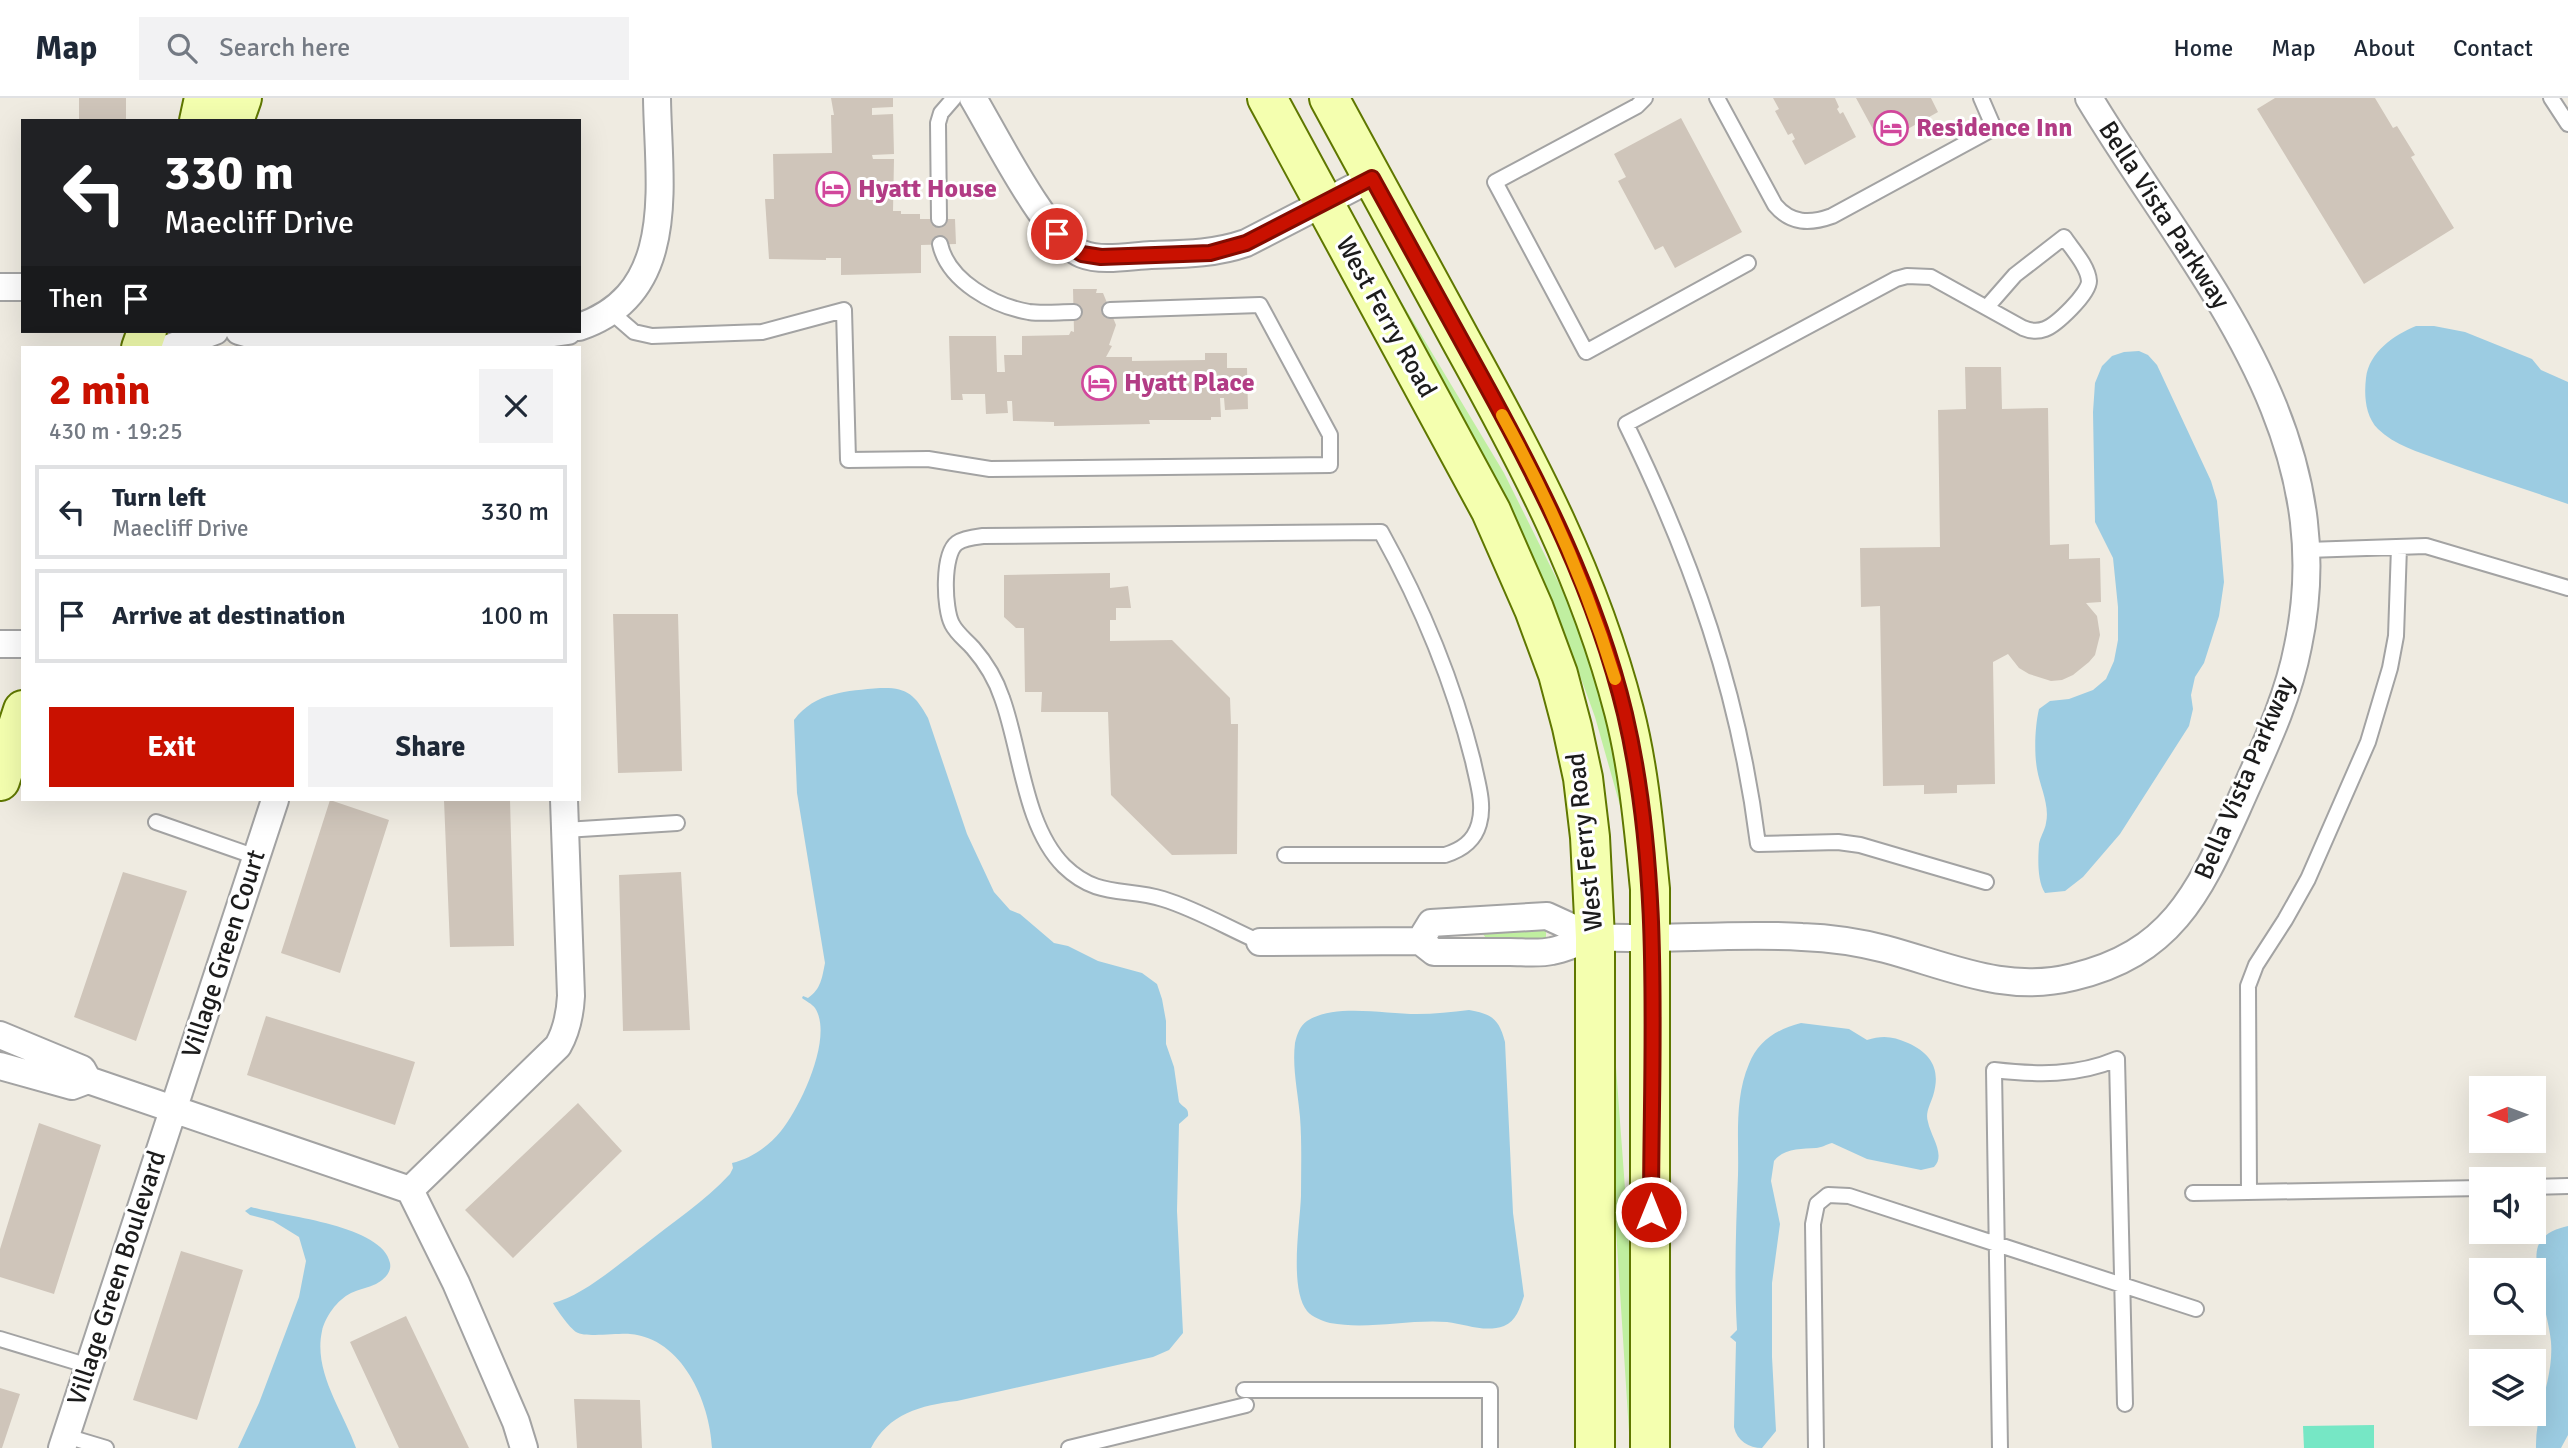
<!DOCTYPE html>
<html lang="en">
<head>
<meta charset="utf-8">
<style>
  body { margin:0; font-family:Signika,sans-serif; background:#f2f2f3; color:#1f2937; height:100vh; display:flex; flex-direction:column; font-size:26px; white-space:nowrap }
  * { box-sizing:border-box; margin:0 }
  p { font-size:23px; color:#747a83 }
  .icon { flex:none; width:38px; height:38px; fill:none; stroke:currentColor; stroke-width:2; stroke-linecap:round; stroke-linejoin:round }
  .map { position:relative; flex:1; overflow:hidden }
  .drawer { position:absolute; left:21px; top:248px; width:560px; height:455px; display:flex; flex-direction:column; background:#fff; border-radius:0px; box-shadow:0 7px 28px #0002 }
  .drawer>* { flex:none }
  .guide { position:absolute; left:21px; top:21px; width:560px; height:214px; border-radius:0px; box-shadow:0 7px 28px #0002; background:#202124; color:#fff; overflow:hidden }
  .needle { width:46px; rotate:269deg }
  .fabs { position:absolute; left:2469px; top:978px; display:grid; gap:14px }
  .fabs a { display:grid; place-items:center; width:77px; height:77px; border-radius:0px; background:#fff; box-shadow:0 7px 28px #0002; font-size:35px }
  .pin { position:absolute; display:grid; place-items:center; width:60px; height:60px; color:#fff; margin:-30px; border:4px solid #fff; border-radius:50%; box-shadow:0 2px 7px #0007 }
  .me { position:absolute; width:77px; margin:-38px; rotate:0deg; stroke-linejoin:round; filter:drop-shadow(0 0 5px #0008) }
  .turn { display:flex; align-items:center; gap:24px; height:147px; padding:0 28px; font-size:32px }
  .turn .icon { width:91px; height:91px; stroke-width:2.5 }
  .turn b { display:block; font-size:49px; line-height:60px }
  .then { display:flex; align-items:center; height:66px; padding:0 28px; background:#0003; gap:14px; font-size:26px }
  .round { display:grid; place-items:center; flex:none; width:74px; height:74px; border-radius:0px; background:#f2f2f3 }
  .headline { display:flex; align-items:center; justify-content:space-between; height:119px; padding:0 28px }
  h1 { font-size:42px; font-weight:800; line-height:52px; color:#c91100 }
  .primary-button { display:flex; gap:14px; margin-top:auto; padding:14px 28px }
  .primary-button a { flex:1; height:80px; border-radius:0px; background:#c91100; color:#fff; font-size:28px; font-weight:800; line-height:80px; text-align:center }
  .primary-button a+a { background:#f2f2f3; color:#1f2937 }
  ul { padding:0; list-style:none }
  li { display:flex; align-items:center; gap:21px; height:94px; margin:0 14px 10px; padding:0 14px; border:4px solid #e0e1e3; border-radius:0px }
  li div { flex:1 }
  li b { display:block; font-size:26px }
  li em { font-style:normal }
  header { display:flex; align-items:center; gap:42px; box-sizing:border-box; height:98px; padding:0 35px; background:#fff; border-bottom:2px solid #e0e1e3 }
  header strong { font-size:33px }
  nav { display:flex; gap:38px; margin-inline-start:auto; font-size:24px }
  .search { width:490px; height:63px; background:#f2f2f3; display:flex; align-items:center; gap:18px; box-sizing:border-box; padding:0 24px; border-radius:0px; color:#747a83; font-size:26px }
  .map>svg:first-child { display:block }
</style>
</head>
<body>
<header>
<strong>Map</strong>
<div class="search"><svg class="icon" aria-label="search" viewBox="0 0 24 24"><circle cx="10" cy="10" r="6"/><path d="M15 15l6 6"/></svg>Search here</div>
<nav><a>Home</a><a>Map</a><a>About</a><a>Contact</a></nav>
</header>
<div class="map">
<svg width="2568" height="1350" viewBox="0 0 2568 1350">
  <rect width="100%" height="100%" fill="#efebe1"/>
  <!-- grass -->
  <path fill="#c0efa0" d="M1377,163l127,212 89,179 36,164h-6l-28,-99 -33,-91 -27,-58z
    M1546,831v9h-60l-4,-5v-2z
    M1609,968l7,1c9,127 21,254 21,381h-7l-21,-328z"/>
  <!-- pitch -->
  <path fill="#76e7c5" d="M2374,1327v23h-70l-1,-22z"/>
  <!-- water -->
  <path fill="#9ccce2" d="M2416,228h18l31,6 67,27 9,11 27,12v122c-43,-15 -85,-28 -128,-44 -21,-8 -46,-15 -62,-31 -13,-13 -14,-34 -12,-51 3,-26 28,-43 50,-52z
    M2139,253l9,4 9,10 54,116 6,20 7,81 -5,34 -15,47 -9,14 -4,18 2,14 -4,17 -69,108 -37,43 -18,14 -20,2c-8,-12 -7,-35 -6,-49 1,-7 6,-14 7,-21 4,-18 -6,-36 -9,-54 -3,-17 -2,-43 2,-60l11,-8 19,-2 24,-9 13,-11 8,-18 4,-21v-33l-5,-49 -18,-36 -2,-110 2,-29 7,-17 10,-10 12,-4z
    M880,590c26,-1 35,6 48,30l39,116 27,58 16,18 10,4 34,29 14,3 30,15 44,12 15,11 5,15 4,22v23l8,23 5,35c4,6 10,5 9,14l-9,8 -2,87 6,122 -14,17 -16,7 -196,44c-36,4 -69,13 -86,47h-159c-2,-46 -30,-110 -82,-114 -13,-1 -44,4 -54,-2 -6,-4 -20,-23 -23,-29 28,-6 66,-39 90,-57 30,-24 61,-44 87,-72l3,-6 -1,-5c18,-4 36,-16 49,-32 19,-23 53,-94 34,-123 -3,-4 -9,-7 -13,-10l1,-2 5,2c13,-9 14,-20 17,-35l-28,-170 -3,-73c21,-28 53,-29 86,-32z
    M1469,912c23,4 30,9 36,32l8,171 11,83c-4,12 -8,25 -20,30 -19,7 -39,-2 -57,-4 -38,-3 -79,8 -117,1 -7,-2 -18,-6 -23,-12 -18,-23 -7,-87 -6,-115 0,-26 1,-53 -1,-79 -2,-25 -8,-49 -5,-74 2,-9 5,-17 12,-22 27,-18 78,-7 110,-7 17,0 35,-2 52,-4z
    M1801,925l48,6 18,11c15,-5 26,-4 41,3 24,11 33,27 25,53 -3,9 -8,17 -5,26 3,15 18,33 6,45l-13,3 -54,-11 -35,-16c-5,1 -11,5 -16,5 -15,1 -32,0 -42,13l-3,20 9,43 -8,59v74l4,74 -14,17c-13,0 -25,-7 -28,-21l2,-85 -6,-5 7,-7c-3,-51 -1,-103 1,-155 1,-36 -4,-76 11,-111 9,-23 28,-35 52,-41z
    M251,1109c30,9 132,18 139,56 2,10 -7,17 -14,21 -8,4 -17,5 -25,9 -14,7 -26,24 -29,38 -9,41 21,80 34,117h-118l21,-45 40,-106 7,-36 -7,-24 -26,-16 -23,-6 -5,-4z
    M2568,1128v209l-7,13h-25c-1,-36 18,-70 15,-106 -2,-25 -20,-75 -13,-96 5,-13 18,-17 30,-20z"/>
  <!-- building -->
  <path fill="#cfc5ba" d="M79,0h47v23h-47z
    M831,0h62v9l-21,1v7l21,-1 1,40 -22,1 1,4h21l-1,52h8v3h19v5h35l1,25 -35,1v28l-80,2v-17h-15v2l-57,-1 -4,-60h9l-1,-45 59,-1 -1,-38h3z
    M1773,0h62l4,9 -2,2 3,5 3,-2 13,25 -51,28 -13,-24 3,-2 -3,-6 -4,2 -13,-24 4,-2z
    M1856,0h75l7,14 -57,32z
    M2275,0h100l18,30 4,-2 18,29 -4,2 43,71 -90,56 -107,-175z
    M1681,20l61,114 -67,36 -12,-22 -8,4 -37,-69 8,-4 -12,-23z
    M1073,191h24l-1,4h7l13,32 -7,20 3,1 -6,11h26v4l73,-1v-7h22v15h20l1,41 -23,1 -1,-12h-4l1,19h-10v3h-62l1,4 -96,2v-4l-41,-1 -1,-20h-5l1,12 -22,1 -1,-20h-23l1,6h-12l-2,-64h47l1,36h8l-1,-17h18v-19l47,-1 2,-4 3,1z
    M1965,269h36l1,42 46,-1 2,137 19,-1v15l31,-1 1,44 -15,1 11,13 3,19 -5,20 -6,7 -16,13 -11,5 -11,1 -22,-7 -10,-6 -11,-14 -15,8 2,122 -38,1v8l-33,1v-9l-41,1 -3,-180 -19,1 -1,-59 80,-1 -2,-137 28,-1z
    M1110,475v15l18,-2 3,22h-15v12h-6v21l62,-1 58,58 1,26h7l-1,130 -65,1 -61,-60 -3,-83h-67l1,-20h-17l-1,-64h-8l-12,-11v-42z
    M613,516h65l4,157 -64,2z
    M330,702l59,20 -49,153 -59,-20z
    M444,702h66l4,146 -64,1z
    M123,774l64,19 -51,150 -62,-24z
    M681,774l9,158 -67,1 -4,-156z
    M266,918l149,46 -20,63 -148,-50z
    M578,1005l44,48 -109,107 -48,-48z
    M39,1025l62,22 -47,149 -54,-17v-28z
    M181,1153l62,19 -46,150 -64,-20z
    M406,1218l63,132h-70l-49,-106z
    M0,1290l20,6 -18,54h-2z
    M574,1301l66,1 2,48h-65z"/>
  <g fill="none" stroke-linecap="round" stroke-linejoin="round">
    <!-- service casing -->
    <g stroke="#a3a3a3" stroke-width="18">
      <path id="service" d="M1645,0l-8,8 -142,76 91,170 162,-89
        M1717,0l58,107c16,19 35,19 57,11l162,-88 -13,-30
        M2551,0l17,26
        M939,121l-1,-96 3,-10 13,-15
        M940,146c8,37 54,62 89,68 15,2 30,0 45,0
        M611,214l23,20 18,4 110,-4 82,-22 4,150 80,-1 62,10 340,-4v-30l-70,-130 -150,5
        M2307,452l119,-4 142,42
        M156,724l100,35
        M565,732l112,-7
        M1986,784l-126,-37 -22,-3 -80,2c-19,-152 -65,-283 -132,-420l270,-145 11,-3 24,1 92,51c7,3 14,4 22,1 11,-4 44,-35 44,-48 -1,-15 -17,-32 -25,-44l-49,38 -28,32
        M1260,844c-32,-14 -64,-33 -97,-43 -38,-12 -65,0 -99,-33 -40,-40 -43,-116 -62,-168 -6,-18 -16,-35 -29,-50 -7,-8 -16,-14 -21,-24 -8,-15 -10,-70 5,-81 7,-5 18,-6 26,-7l398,-4c40,72 72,149 92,229 4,20 12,43 6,63 -5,18 -18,26 -34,31h-160
        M2534,1089l34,-1
        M2249,1094l-1,-206 8,-21 29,-45 23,-41 60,-137 22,-74 6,-32 3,-89
        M2193,1095l289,-5
        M0,1241l89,27
        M1244,1292h246v58
        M66,1338l40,12
        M1069,1350l177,-43
        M1816,1350l-3,-224 4,-20 11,-9 21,1 347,113
        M2000,1350l-6,-378c43,5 83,6 123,-11l8,345"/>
    </g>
    <!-- minor casing -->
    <g stroke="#a3a3a3" stroke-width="30">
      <path id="minor" d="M973,0c21,35 75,143 109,156 20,8 48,2 69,1 33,-1 63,-1 95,-12l126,-65
        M0,189h23
        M579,229c101,-34 79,-145 78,-229
        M239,233l27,8 15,1 245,-3 42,-6
        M169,250l46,-17
        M0,546h23
        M1420,843l11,-18 116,-7 48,22
        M1260,844l160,-1 14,11c25,0 51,0 76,0 13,0 29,2 42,-1 16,-3 31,-12 48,-13 20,-1 39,1 59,0 47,-1 96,-4 143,-1 28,1 56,5 83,12 64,17 120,45 188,28 97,-23 125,-82 163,-166 23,-53 51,-107 62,-165 46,-219 -105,-375 -209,-548
        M0,937l82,34 6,11
        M0,968l72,20 16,-6 322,110 46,93 60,139 8,26
        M410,1092l148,-144c9,-16 12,-31 13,-50l-7,-196
        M62,1350l213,-648"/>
    </g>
    <!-- secondary casing -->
    <g stroke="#5f7700" stroke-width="42">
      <path id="secondary" d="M1267,0l224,413 43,98 24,65 14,53 11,51 7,59 5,101v510
        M1329,0c44,82 89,164 134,246 67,121 126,232 161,367 15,58 20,119 26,178v559
        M199,23l5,-23
        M234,23l8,-23
        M141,250l6,-17
        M0,683l23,-71"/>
    </g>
    <!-- service -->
    <use href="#service" stroke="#fff" stroke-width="14"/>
    <!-- minor -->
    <use href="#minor" stroke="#fff" stroke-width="26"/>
    <!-- secondary -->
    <use href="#secondary" stroke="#f4ffaf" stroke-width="38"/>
  </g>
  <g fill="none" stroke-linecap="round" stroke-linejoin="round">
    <!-- route casing -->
    <g stroke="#830b00" stroke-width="18">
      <path id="route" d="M1057,136l11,12 14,8 19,3 109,-4 36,-10 126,-65c36,66 73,132 109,198 59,107 115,217 144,338 38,162 26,333 26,498"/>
    </g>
    <!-- route -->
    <use href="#route" stroke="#c91100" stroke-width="12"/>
    <!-- slow -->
    <path stroke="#f59e0b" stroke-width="12" d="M1502,317c47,85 85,171 113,264"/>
  </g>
  <!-- icons -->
  <defs>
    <g id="hotel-ring" transform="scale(1.75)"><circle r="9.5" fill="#fff" stroke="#d1479c" stroke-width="1.5"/><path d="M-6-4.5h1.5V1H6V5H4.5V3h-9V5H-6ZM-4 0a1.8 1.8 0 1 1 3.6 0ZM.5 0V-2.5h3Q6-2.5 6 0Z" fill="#d1479c"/></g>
  </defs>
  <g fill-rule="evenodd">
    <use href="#hotel-ring" x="1891" y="30"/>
    <use href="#hotel-ring" x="833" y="91"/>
    <use href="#hotel-ring" x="1099" y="285"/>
  </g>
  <g text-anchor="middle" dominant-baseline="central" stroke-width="6" stroke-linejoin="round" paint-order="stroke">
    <!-- hotel labels -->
    <g font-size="26" font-weight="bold" fill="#b23c85" stroke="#fff" text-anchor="start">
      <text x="1916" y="30">Residence Inn</text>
      <text x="858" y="91">Hyatt House</text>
      <text x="1124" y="285">Hyatt Place</text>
    </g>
    <!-- street labels -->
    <g font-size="26" fill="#1c1c1c" stroke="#fff">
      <text transform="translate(2164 117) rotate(57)">Bella Vista Parkway</text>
      <text transform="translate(1386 219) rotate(61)">West Ferry Road</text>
      <text transform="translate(2245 680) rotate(-67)">Bella Vista Parkway</text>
      <text transform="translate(1585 744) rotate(-96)">West Ferry Road</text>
      <text transform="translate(224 856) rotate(-72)">Village Green Court</text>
      <text transform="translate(117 1180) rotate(-72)">Village Green Boulevard</text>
    </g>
  </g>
</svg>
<div class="fabs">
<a><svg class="needle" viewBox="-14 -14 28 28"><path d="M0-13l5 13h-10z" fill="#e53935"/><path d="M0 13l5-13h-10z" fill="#747a83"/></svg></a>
<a><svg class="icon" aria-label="sound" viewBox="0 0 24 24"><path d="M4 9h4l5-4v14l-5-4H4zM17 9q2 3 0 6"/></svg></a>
<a><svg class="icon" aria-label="search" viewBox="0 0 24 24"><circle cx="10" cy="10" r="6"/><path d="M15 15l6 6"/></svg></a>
<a><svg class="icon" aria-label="layers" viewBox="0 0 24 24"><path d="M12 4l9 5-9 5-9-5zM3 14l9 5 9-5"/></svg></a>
</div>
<div class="pin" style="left:1057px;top:136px;background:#d93025"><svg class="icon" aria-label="arrive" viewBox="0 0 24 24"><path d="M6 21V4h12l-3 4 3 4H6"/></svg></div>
<svg class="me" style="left:1651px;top:1114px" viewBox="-20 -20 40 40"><circle r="17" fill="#c91100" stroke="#fff" stroke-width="3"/><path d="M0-11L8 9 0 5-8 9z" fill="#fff"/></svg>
<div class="guide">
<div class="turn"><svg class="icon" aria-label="left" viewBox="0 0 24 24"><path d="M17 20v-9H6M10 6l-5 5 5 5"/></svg><div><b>330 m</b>Maecliff Drive</div></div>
<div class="then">Then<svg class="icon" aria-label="arrive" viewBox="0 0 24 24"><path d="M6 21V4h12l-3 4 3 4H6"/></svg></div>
</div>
<section class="drawer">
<div class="headline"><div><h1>2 min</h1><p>430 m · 19:25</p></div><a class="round"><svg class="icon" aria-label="close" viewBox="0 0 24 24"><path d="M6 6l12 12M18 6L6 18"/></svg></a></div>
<ul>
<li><svg class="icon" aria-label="left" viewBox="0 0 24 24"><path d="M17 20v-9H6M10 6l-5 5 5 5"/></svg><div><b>Turn left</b><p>Maecliff Drive</p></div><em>330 m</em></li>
<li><svg class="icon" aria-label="arrive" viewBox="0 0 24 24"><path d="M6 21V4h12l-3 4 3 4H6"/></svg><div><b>Arrive at destination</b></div><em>100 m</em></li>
</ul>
<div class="primary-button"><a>Exit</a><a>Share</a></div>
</section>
</div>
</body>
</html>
